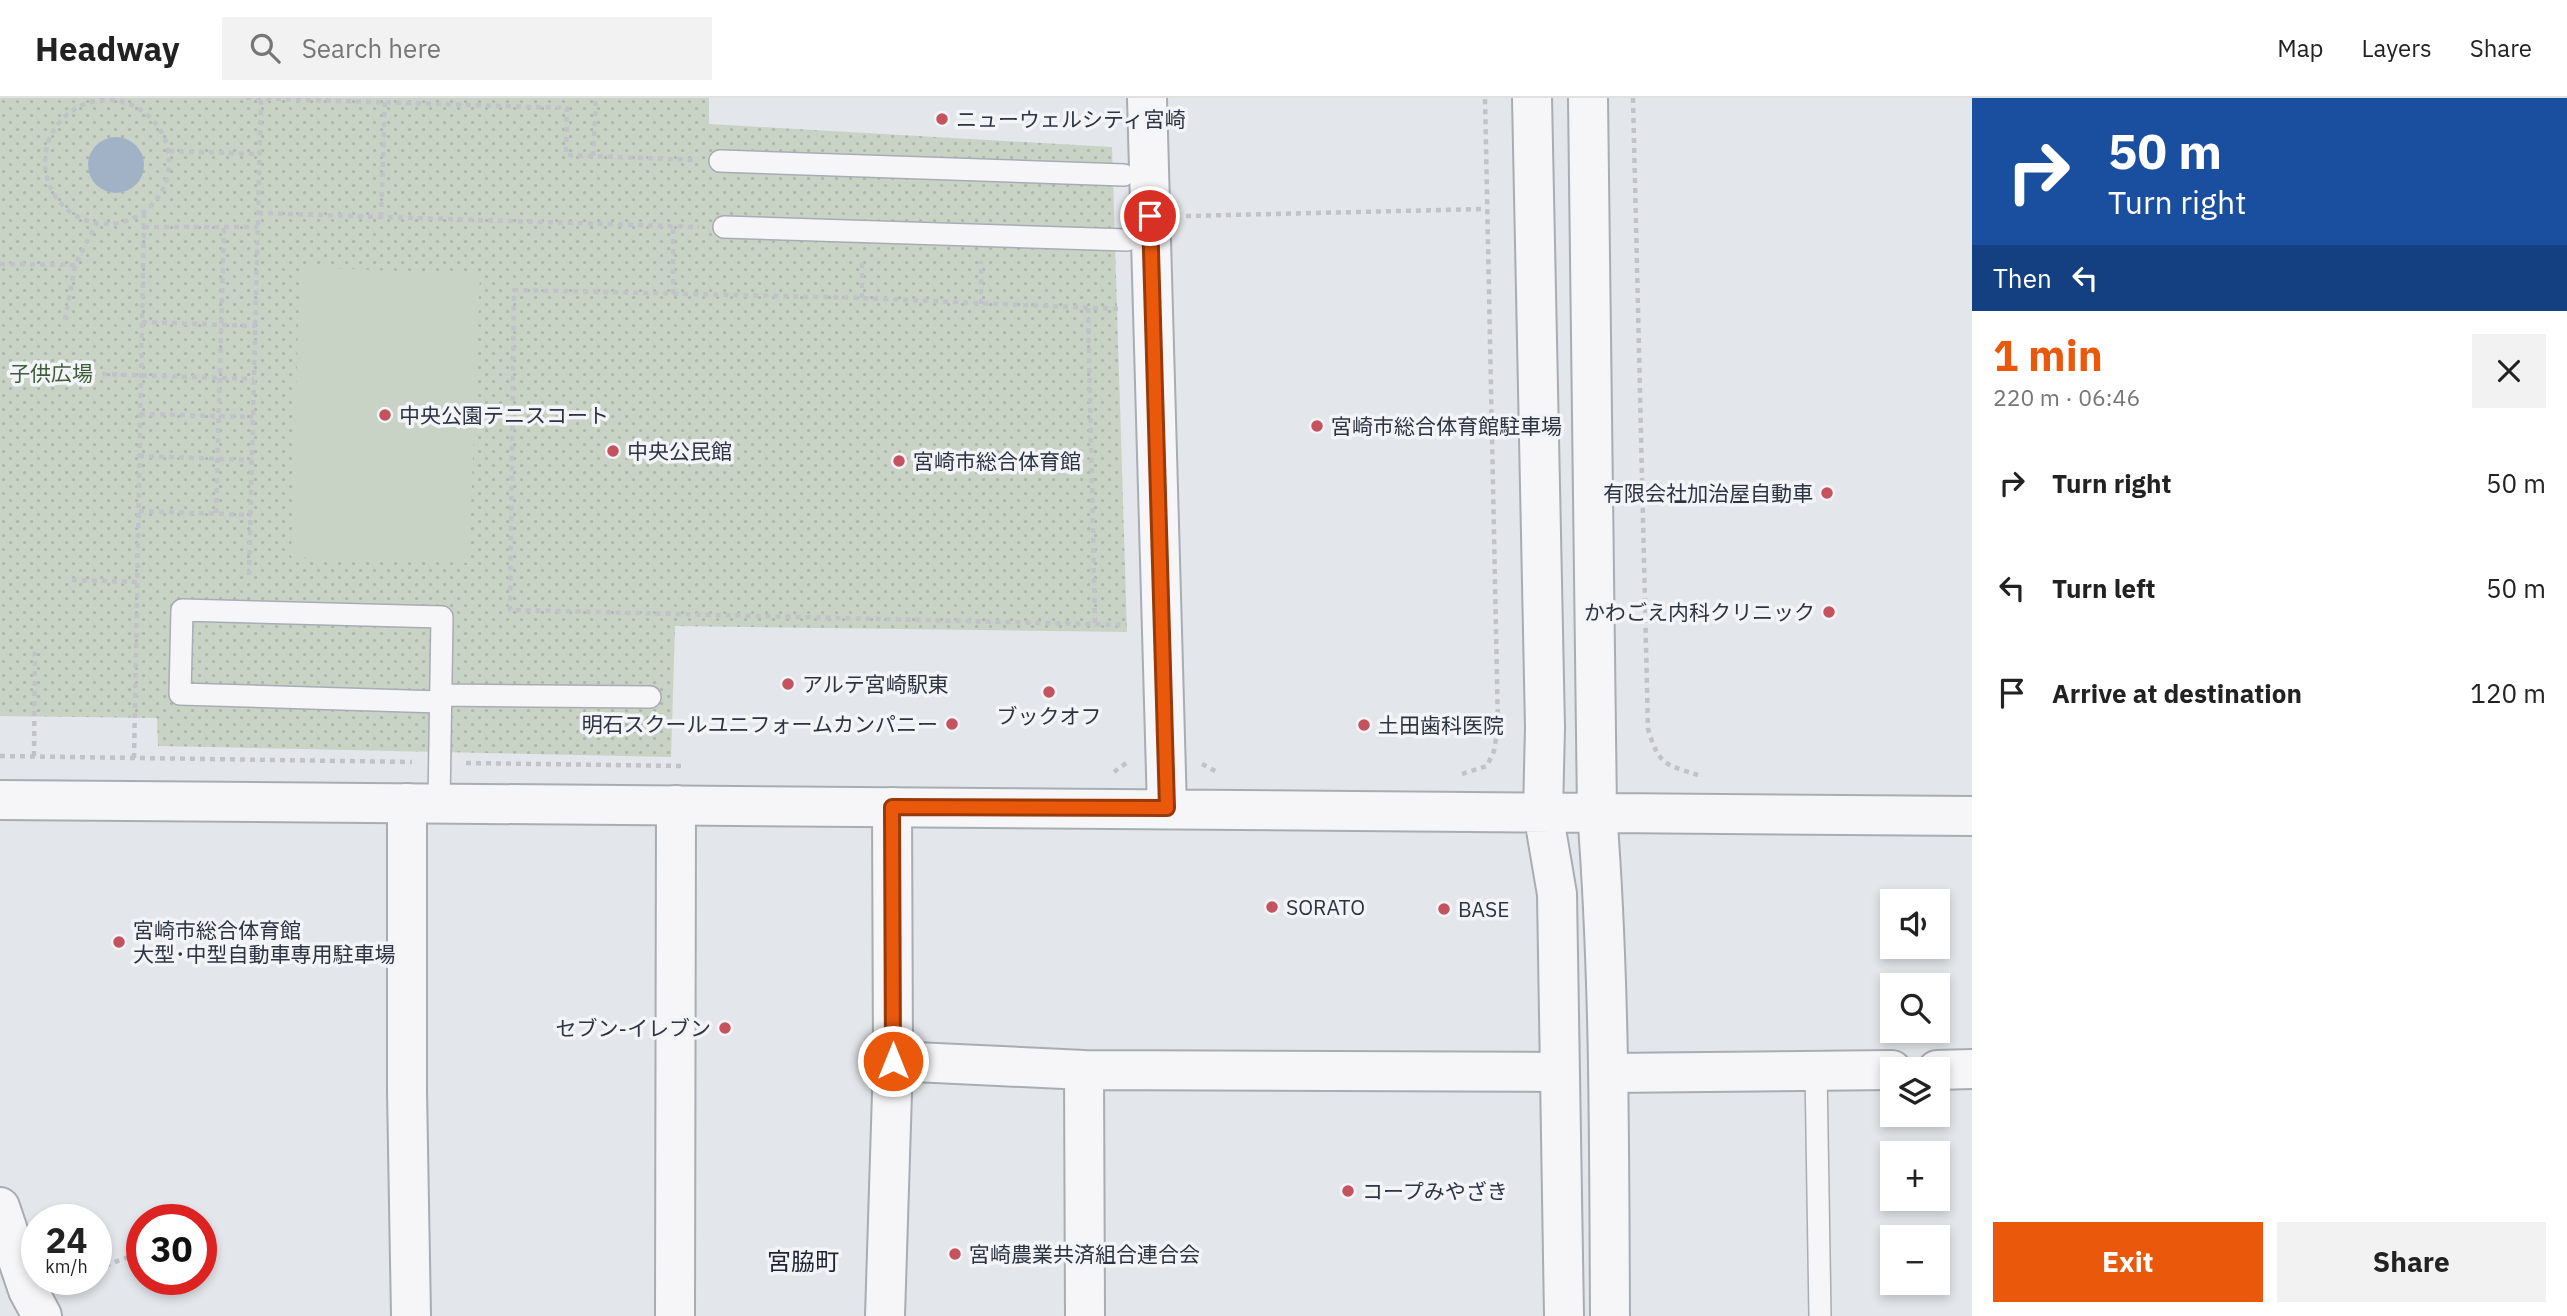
<!DOCTYPE html>
<html lang="en">
<head>
<meta charset="utf-8">
<style>
  body { margin:0; font-family:"IBM Plex Sans","Noto Sans JP",sans-serif; background:#f2f2f2; color:#222; height:100vh; display:flex; flex-direction:column; font-size:26px; white-space:nowrap }
  * { box-sizing:border-box; margin:0 }
  p { font-size:23px; color:#767676 }
  .icon { flex:none; width:38px; height:38px; fill:none; stroke:currentColor; stroke-width:2; stroke-linecap:round; stroke-linejoin:round }
  .map { position:relative; flex:1; overflow:hidden }
  .side { display:flex; flex-direction:column; background:#fff; width:595px }
  .side>* { flex:none }
  .top-card { background:#1a4fa0; color:#fff; overflow:hidden }
  .tools { position:absolute; left:1880px; top:791px; display:grid; gap:14px }
  .tools a { display:grid; place-items:center; width:70px; height:70px; border-radius:0px; background:#fff; box-shadow:0 4px 10px #0003; font-size:35px }
  .speed { position:absolute; left:21px; top:1106px; display:flex; gap:14px; font-size:35px; font-weight:700; text-align:center }
  .speed>* { display:grid; place-content:center; width:91px; height:91px; border-radius:50%; background:#fff; box-shadow:0 4px 10px #0003; line-height:1 }
  .speed small { font-size:18px; font-weight:400 }
  .speed .limit { border:10px solid #d22; background:#fff; color:#111 }
  .pin { position:absolute; display:grid; place-items:center; width:60px; height:60px; color:#fff; margin:-30px; border:4px solid #fff; border-radius:50%; box-shadow:0 2px 7px #0007 }
  .me { position:absolute; width:77px; margin:-38px; rotate:0deg; stroke-linejoin:round; filter:drop-shadow(0 0 5px #0008) }
  .turn { display:flex; align-items:center; gap:24px; height:147px; padding:0 21px; font-size:32px }
  .turn .icon { width:91px; height:91px; stroke-width:2.5 }
  .turn b { display:block; font-size:49px; line-height:60px }
  .then { display:flex; align-items:center; height:66px; padding:0 21px; background:#0003; gap:14px; font-size:26px }
  .round { display:grid; place-items:center; flex:none; width:74px; height:74px; border-radius:0px; background:#f2f2f2 }
  .overview { display:flex; align-items:center; justify-content:space-between; height:119px; padding:0 21px }
  h1 { font-size:42px; font-weight:700; line-height:52px; color:#ea580c }
  .button { display:flex; gap:14px; margin-top:auto; padding:14px 21px }
  .button a { flex:1; height:80px; border-radius:0px; background:#ea580c; color:#fff; font-size:28px; font-weight:700; line-height:80px; text-align:center }
  .button a+a { background:#f2f2f2; color:#222 }
  ul { padding:0; list-style:none }
  li { display:flex; align-items:center; gap:21px; height:105px; padding:0 21px }
  li div { flex:1 }
  li b { display:block; font-size:26px }
  li em { font-style:normal }
  header { display:flex; align-items:center; gap:42px; box-sizing:border-box; height:98px; padding:0 35px; background:#fff; border-bottom:2px solid #e0e0e0 }
  header strong { font-size:33px }
  nav { display:flex; gap:38px; margin-inline-start:auto; font-size:24px }
  .search { width:490px; height:63px; background:#f2f2f2; display:flex; align-items:center; gap:18px; box-sizing:border-box; padding:0 24px; border-radius:0px; color:#767676; font-size:26px }
  main { display:flex; flex:1; min-height:0 }
  .map>svg:first-child { display:block }
</style>
</head>
<body>
<header>
<strong>Headway</strong>
<div class="search"><svg class="icon" aria-label="search" viewBox="0 0 24 24"><circle cx="10" cy="10" r="6"/><path d="M15 15l6 6"/></svg>Search here</div>
<nav><a>Map</a><a>Layers</a><a>Share</a></nav>
</header>
<main>
<div class="map">
<svg width="1972" height="1218" viewBox="0 0 1972 1218">
  <defs>
    <pattern id="grass-dots" width="8" height="8" patternUnits="userSpaceOnUse" patternTransform="scale(1.75)"><rect width="8" height="8" fill="#c8d3c5"/><path d="M2 2h.1M6 6h.1" fill="none" stroke="#acb6aa" stroke-width="1.8" stroke-linecap="round"/></pattern>
  </defs>
  <rect width="100%" height="100%" fill="#e3e6ea"/>
  <!-- grass -->
  <path fill="url(#grass-dots)" d="M0,0h709v26l403,23 15,485 -452,-6 -4,131 -513,-11 -1,-28 -157,-2z"/>
  <!-- garden -->
  <path fill="#c8d3c5" d="M300,169l180,7 -11,289 -178,-6z"/>
  <!-- water -->
  <path fill="#a1b2c7" d="M88 67a28 28 0 1 1 56 0a28 28 0 1 1-56 0Z"/>
  <g fill="none" stroke-linecap="round" stroke-linejoin="round">
    <!-- service casing -->
    <g stroke="#a8adb4" stroke-width="24">
      <path id="service" d="M720,63l404,14
        M724,129l403,13
        M441,597l209,2
        M439,705l3,-186 -260,-7 -2,84 260,8
        M1816,972l4,246"/>
    </g>
    <!-- minor casing -->
    <g stroke="#a8adb4" stroke-width="42">
      <path id="minor" d="M407,705v288l4,225
        M893,963l191,9 475,2
        M1084,972l1,246
        M1937,972l35,-1
        M1609,975l283,-3
        M0,1109l28,83 14,26
        M675,1218l1,-511
        M885,1218l8,-255 -1,-254"/>
    </g>
    <!-- tertiary casing -->
    <g stroke="#a8adb4" stroke-width="42">
      <path id="tertiary" d="M1147,0l20,711
        M1532,0l13,630 -2,84 14,82 7,422
        M1588,0l9,714c13,168 12,336 13,504
        M0,702l1972,16"/>
    </g>
    <!-- path -->
    <path stroke="#c1c3c9" stroke-width="4.5" stroke-dasharray="5 5" stroke-linecap="butt" d="M246,0l321,10 -1,47 129,5
      M1633,0l15,631c11,36 16,35 50,46
      M45 64a62 62 0 1 1 124 0a62 62 0 1 1-124 0Z
      M169,53l91,3
      M593,58l3,-58
      M258,115l441,14
      M1186,118l300,-7
      M381,119l4,-118
      M144,129h114
      M0,166l75,1
      M673,196v-68
      M862,200v-40
      M981,206v-43
      M1088,210l7,316
      M1118,211l-256,-11 -348,-8 -4,320 617,15
      M65,222l10,-55 21,-41
      M142,224l114,4
      M102,276l152,5
      M140,316l113,3
      M139,358l113,4
      M139,413l112,4
      M216,415l8,-286
      M249,477l12,-476
      M72,482l65,2
      M0,658l412,6
      M34,658l1,-104
      M134,660l10,-546
      M466,665l216,3
      M1202,666l17,9
      M1114,674l15,-11
      M1462,676l25,-8 7,-15 4,-24 -13,-629
      M96,1171l46,-17"/>
    <!-- service -->
    <use href="#service" stroke="#f6f6f9" stroke-width="21"/>
    <!-- minor -->
    <use href="#minor" stroke="#f6f6f9" stroke-width="38"/>
    <!-- tertiary -->
    <use href="#tertiary" stroke="#f6f6f9" stroke-width="38"/>
  </g>
  <g fill="none" stroke-linecap="round" stroke-linejoin="round">
    <!-- route casing -->
    <g stroke="#983908" stroke-width="18">
      <path id="route" d="M893,963l-1,-254 275,1 -17,-592"/>
    </g>
    <!-- route -->
    <use href="#route" stroke="#ea580c" stroke-width="12"/>
  </g>
  <!-- markers -->
  <g fill="#c5525f" stroke="#f3f4f7" stroke-width="2.5">
    <circle cx="942" cy="21" r="7"/>
    <circle cx="385" cy="317" r="7"/>
    <circle cx="1317" cy="328" r="7"/>
    <circle cx="613" cy="353" r="7"/>
    <circle cx="899" cy="363" r="7"/>
    <circle cx="1827" cy="395" r="7"/>
    <circle cx="1829" cy="514" r="7"/>
    <circle cx="788" cy="586" r="7"/>
    <circle cx="1049" cy="594" r="7"/>
    <circle cx="952" cy="626" r="7"/>
    <circle cx="1364" cy="627" r="7"/>
    <circle cx="1272" cy="809" r="7"/>
    <circle cx="1444" cy="811" r="7"/>
    <circle cx="119" cy="844" r="7"/>
    <circle cx="725" cy="930" r="7"/>
    <circle cx="1348" cy="1093" r="7"/>
    <circle cx="955" cy="1156" r="7"/>
  </g>
  <g text-anchor="middle" dominant-baseline="central" stroke-width="7" stroke-linejoin="round" paint-order="stroke">
    <!-- poi labels -->
    <g font-size="21" fill="#2c3341" stroke="#f3f4f7" text-anchor="start">
      <text x="956" y="21">ニューウェルシティ宮崎</text>
      <text x="399" y="317">中央公園テニスコート</text>
      <text x="1331" y="328">宮崎市総合体育館駐車場</text>
      <text x="627" y="353">中央公民館</text>
      <text x="913" y="363">宮崎市総合体育館</text>
      <text x="1813" y="395" text-anchor="end">有限会社加治屋自動車</text>
      <text x="1815" y="514" text-anchor="end">かわごえ内科クリニック</text>
      <text x="802" y="586">アルテ宮崎駅東</text>
      <text x="1049" y="618" text-anchor="middle">ブックオフ</text>
      <text x="938" y="626" text-anchor="end">明石スクールユニフォームカンパニー</text>
      <text x="1378" y="627">土田歯科医院</text>
      <text x="1286" y="809">SORATO</text>
      <text x="1458" y="811">BASE</text>
      <text x="133" y="832">宮崎市総合体育館<tspan x="133" dy="24">大型･中型自動車専用駐車場</tspan></text>
      <text x="711" y="930" text-anchor="end">セブン-イレブン</text>
      <text x="1362" y="1093">コープみやざき</text>
      <text x="969" y="1156">宮崎農業共済組合連合会</text>
    </g>
    <!-- park labels -->
    <g font-size="21" fill="#3f5c3a" stroke="#f3f4f7">
      <text x="51" y="275">子供広場</text>
    </g>
    <!-- quarter labels -->
    <g font-size="24" fill="#1e2432" stroke="#f3f4f7">
      <text x="803" y="1163">宮脇町</text>
    </g>
  </g>
</svg>
<div class="tools">
<a><svg class="icon" aria-label="sound" viewBox="0 0 24 24"><path d="M4 9h4l5-4v14l-5-4H4zM17 9q2 3 0 6"/></svg></a>
<a><svg class="icon" aria-label="search" viewBox="0 0 24 24"><circle cx="10" cy="10" r="6"/><path d="M15 15l6 6"/></svg></a>
<a><svg class="icon" aria-label="layers" viewBox="0 0 24 24"><path d="M12 4l9 5-9 5-9-5zM3 14l9 5 9-5"/></svg></a>
<a>+</a>
<a>−</a>
</div>
<div class="speed"><div>24<small>km/h</small></div><div class="limit">30</div></div>
<div class="pin" style="left:1150px;top:118px;background:#d93025"><svg class="icon" aria-label="arrive" viewBox="0 0 24 24"><path d="M6 21V4h12l-3 4 3 4H6"/></svg></div>
<svg class="me" style="left:893px;top:963px" viewBox="-20 -20 40 40"><circle r="17" fill="#ea580c" stroke="#fff" stroke-width="3"/><path d="M0-11L8 9 0 5-8 9z" fill="#fff"/></svg>
</div>
<section class="side">
<div class="top-card">
<div class="turn"><svg class="icon" aria-label="right" viewBox="0 0 24 24"><path d="M7 20v-9h11M14 6l5 5-5 5"/></svg><div><b>50 m</b>Turn right</div></div>
<div class="then">Then<svg class="icon" aria-label="left" viewBox="0 0 24 24"><path d="M17 20v-9H6M10 6l-5 5 5 5"/></svg></div>
</div>
<div class="overview"><div><h1>1 min</h1><p>220 m · 06:46</p></div><a class="round"><svg class="icon" aria-label="close" viewBox="0 0 24 24"><path d="M6 6l12 12M18 6L6 18"/></svg></a></div>
<ul>
<li><svg class="icon" aria-label="right" viewBox="0 0 24 24"><path d="M7 20v-9h11M14 6l5 5-5 5"/></svg><div><b>Turn right</b></div><em>50 m</em></li>
<li><svg class="icon" aria-label="left" viewBox="0 0 24 24"><path d="M17 20v-9H6M10 6l-5 5 5 5"/></svg><div><b>Turn left</b></div><em>50 m</em></li>
<li><svg class="icon" aria-label="arrive" viewBox="0 0 24 24"><path d="M6 21V4h12l-3 4 3 4H6"/></svg><div><b>Arrive at destination</b></div><em>120 m</em></li>
</ul>
<div class="button"><a>Exit</a><a>Share</a></div>
</section>
</main>
</body>
</html>
